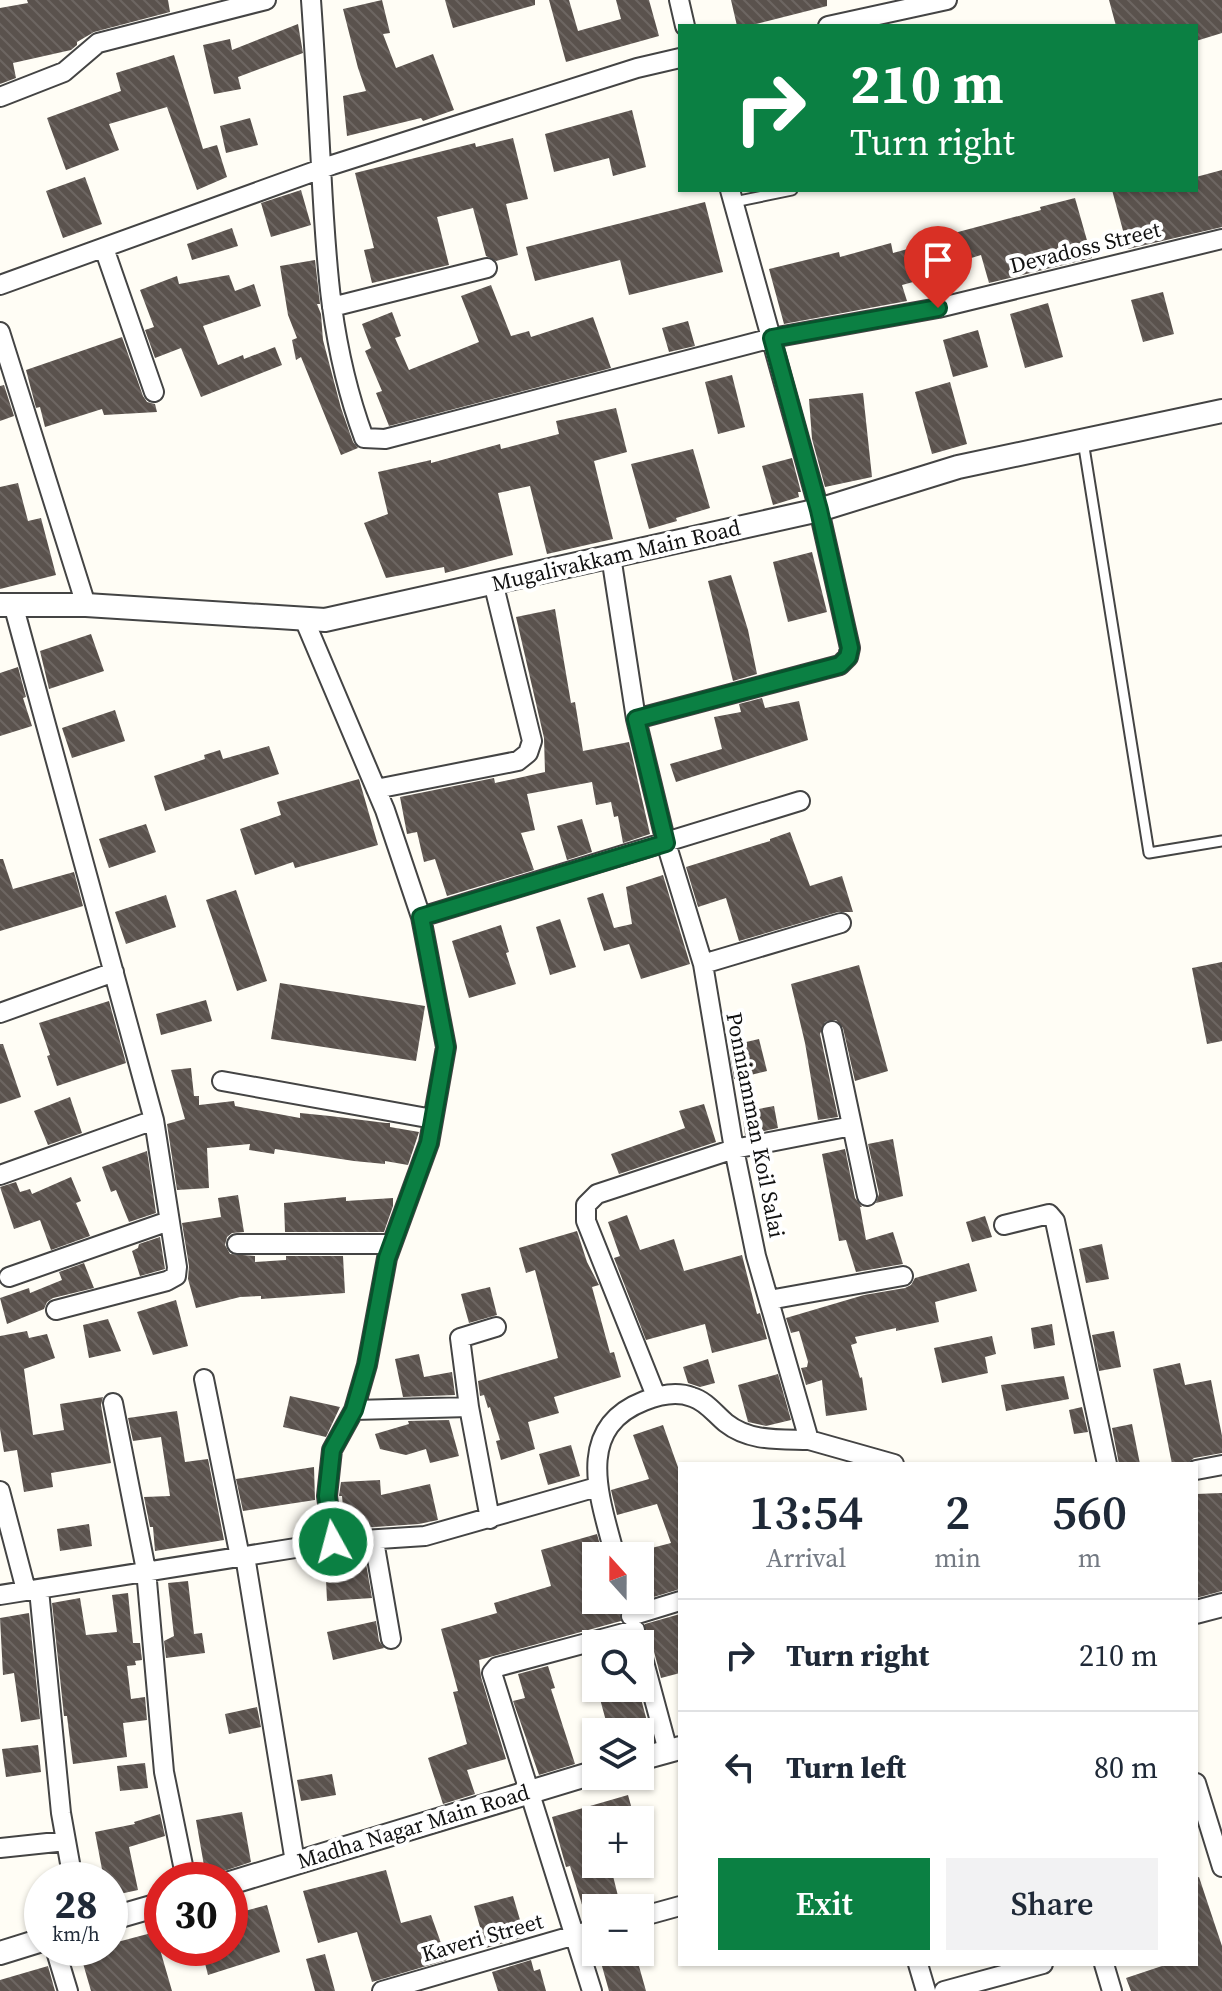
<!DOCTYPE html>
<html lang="en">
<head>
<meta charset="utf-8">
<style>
  body { margin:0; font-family:"Source Serif 4",serif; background:#f2f2f3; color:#1f2937; height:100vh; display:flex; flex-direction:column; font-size:30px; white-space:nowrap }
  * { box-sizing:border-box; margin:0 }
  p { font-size:26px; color:#747a83 }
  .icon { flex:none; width:44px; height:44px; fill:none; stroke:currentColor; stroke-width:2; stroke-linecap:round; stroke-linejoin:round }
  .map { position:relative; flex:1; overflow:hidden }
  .side { position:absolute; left:678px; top:1462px; width:520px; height:504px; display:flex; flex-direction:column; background:#fff; border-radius:0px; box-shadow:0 2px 6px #0004 }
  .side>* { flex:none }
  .guide { position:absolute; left:678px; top:24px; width:520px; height:168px; border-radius:0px; box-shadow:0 2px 6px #0004; background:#0b8043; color:#fff; overflow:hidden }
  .needle { width:52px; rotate:339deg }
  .controls { position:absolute; left:582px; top:1542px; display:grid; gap:16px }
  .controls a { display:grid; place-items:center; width:72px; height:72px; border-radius:0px; background:#fff; box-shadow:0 2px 6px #0004; font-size:40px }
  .speed { position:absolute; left:24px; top:1862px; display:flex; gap:16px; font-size:40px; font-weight:700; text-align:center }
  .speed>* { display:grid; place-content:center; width:104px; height:104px; border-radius:50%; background:#fff; box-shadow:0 2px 6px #0004; line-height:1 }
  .speed small { font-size:20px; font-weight:400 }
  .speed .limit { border:12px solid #d22; background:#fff; color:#111 }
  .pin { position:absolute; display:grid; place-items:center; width:68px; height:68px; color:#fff; margin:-82px -34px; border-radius:50% 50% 50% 0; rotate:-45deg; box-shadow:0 0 8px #0007 }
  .pin .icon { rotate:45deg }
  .me { position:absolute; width:88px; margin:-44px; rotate:353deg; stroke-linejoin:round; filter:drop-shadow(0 0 6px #0008) }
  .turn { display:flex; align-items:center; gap:28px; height:168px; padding:0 40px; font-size:36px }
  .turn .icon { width:104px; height:104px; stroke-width:2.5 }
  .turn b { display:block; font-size:56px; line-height:68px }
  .eta { display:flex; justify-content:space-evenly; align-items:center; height:136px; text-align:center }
  .eta b { font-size:48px; font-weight:600; line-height:56px }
  .cta { display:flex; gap:16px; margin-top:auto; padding:16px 40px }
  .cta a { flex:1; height:92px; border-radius:0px; background:#0b8043; color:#fff; font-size:32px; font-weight:600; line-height:92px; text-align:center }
  .cta a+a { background:#f2f2f3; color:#1f2937 }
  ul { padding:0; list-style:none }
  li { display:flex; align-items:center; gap:24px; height:112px; padding:0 40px; border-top:2px solid #e0e1e3 }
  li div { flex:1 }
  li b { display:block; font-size:30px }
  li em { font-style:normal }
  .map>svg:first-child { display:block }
</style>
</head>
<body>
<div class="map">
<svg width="1222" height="1991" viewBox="0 0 1222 1991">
  <defs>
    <pattern id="building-back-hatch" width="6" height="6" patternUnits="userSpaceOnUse" patternTransform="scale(2)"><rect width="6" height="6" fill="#5a524d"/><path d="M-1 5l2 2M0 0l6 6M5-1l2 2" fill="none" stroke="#6d6662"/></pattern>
  </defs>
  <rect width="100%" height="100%" fill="#fffdf5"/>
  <!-- building -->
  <path fill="url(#building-back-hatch)" d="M27,0h141l2,12 -76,20 -17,10v3l-6,5 -58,13 3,15 -16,6v-76l28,-5z
    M382,0l8,33 -7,1 13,34 37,-14 21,56 -31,11 -2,-3 -74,18 -4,-40 23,-5 -8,-23 -15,-59z
    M445,0h90v5l-82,23z
    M549,0h20l9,31 43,-12 -5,-19h33l10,36 -93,26z
    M731,0h96v6l-79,20h-11z
    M1109,0h113v33l-26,8v-15h-80z
    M298,24l5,29 -65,24 3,12 -27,5 -11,-49 27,-6 2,11z
    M174,55l29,94 14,-4 10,32 -30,13 -30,-83 -58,17 10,26 -53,20 -19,-52 74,-27 -5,-18z
    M632,110l14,57 -33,9 -4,-18 -55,14 -9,-38z
    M250,118l8,27 -32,8 -6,-27z
    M513,138l15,61 -22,5 12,51 -22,6 -10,-5 -13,-48 -36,9 12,48 -77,18 -8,-33 10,-2 -19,-75 120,-30 1,4z
    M1222,170v57l-94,22 -16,-59h84v-13z
    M85,177l17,47 -39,14 -17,-47z
    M301,190l10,35 -40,12 -10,-34z
    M1075,198l17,60 -103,25 -8,-28 -39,12 1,7 -41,11 5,16 -123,23 -15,-55 70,-17 1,5 51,-14 2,10 51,-14 -1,-3 98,-26 -1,-3z
    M705,202l18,70 -94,23 -9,-35 -85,21 -9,-34z
    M232,228l6,18 -46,14 -5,-16z
    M315,260l5,44h-3l4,10 2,26 18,68 12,34 5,6 -17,7 -40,-98 -5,3 -4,-20 5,-2 -9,-23 -8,-49z
    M229,275l6,16 19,-7 7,22 -58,20 15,39 25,-10 1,4 31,-12 7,18 -81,32 -20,-49 -26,10 -10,-28 9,-3 -14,-37 37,-14 2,8z
    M491,285l20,51 18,-5 2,6 62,-20 18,51 -222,58 -13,-33 6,-2 -17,-40 6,-3 -9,-24 30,-12 9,24 -6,2 14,32 70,-28 -18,-46z
    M1163,292l11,42 -31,8 -12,-42z
    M1048,303l15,54 -38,11 -15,-54z
    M688,321l7,25 -26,6 -7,-24z
    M978,330l10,37 -35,10 -10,-37z
    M122,337l21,59 4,6 8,2 2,8 -53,3 -2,-6 -57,18 -5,-20 -4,1 -10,-38z
    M732,375l13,52 -27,7 -13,-52z
    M950,382l17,62 -35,10 -17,-62z
    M4,385l10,31 -14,5v-35z
    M863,393l9,84 -47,10 -13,-48 -3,-40z
    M616,408l11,44 -33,9 19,78 -66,15 -17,-68 -32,7 15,62 -68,18 -1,-6 -58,11 -22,-55 24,-9 -10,-42 53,-12v3l69,-19 1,5 58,-15 -3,-13z
    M693,449l17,59 -34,10 1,3 -28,8 -18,-65z
    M792,458l9,34h-3l1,5 -26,8 -11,-39z
    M18,483l10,38 13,-3 15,57 -56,14v-102z
    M812,552l15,60 -39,10 -15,-60z
    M731,575l17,55 9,44 -24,7 -25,-100z
    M555,609l16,94 4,-1 8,49 46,-9 21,92 -27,9 -5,-27 -4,1 -3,-15 -15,3 -4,-23 -65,12 8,36 -14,3 13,37 -87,26 -12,-37 -11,3 -7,-30 -10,2 -7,-37 94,-19 1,5 50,-11 -1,-34 -28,-121z
    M91,634l13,37 -55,18 -9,-38z
    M18,667l8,30 -3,1 9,28 -32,10v-63z
    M762,698l3,10 34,-7 9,39 -132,42 -6,-18 52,-15 -8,-32 27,-5 -2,-8z
    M115,710l10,31 -53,17 -10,-30z
    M269,746l10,28 -114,37 -11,-35 51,-17 -1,-4 16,-5 3,9z
    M359,779l19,66 -83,23 -2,-6 -38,13 -15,-46 41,-14 -4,-13z
    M582,819l10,33 -25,8 -10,-34z
    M146,824l10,28 -47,16 -10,-29z
    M790,832l20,54 32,-10 11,36h-15l-99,29 -13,-43 -28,9 -12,-40 84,-26v-2z
    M0,859h3l10,30 61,-17 9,34 -83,25z
    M663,875l27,89 -49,15 -12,-35 -25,7 -17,-53 16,-5 11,35 18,-4 -6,-37z
    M236,890l31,91 -30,10 -31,-91z
    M166,895l10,32 -50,17 -11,-32z
    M560,919l16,48 -26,8 -14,-48z
    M501,925l8,27 -3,1 10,31 -47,14 -17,-57z
    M1222,962v79l-15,3 -15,-76z
    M859,965l29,106 -33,10 -12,-53 -7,-8 -11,2 -5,12 18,83 -20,3 -13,-77 -14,-59z
    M280,983l145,23 -9,55 -145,-22z
    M206,1000l6,21 -51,14 -5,-21z
    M109,1001l17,62 -69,23 -10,-30 3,-1 -11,-32z
    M759,1039l8,32 -33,8 -5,-33z
    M0,1044h3l18,53 -21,7z
    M191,1068l3,28h5v9l35,-4 1,5 65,12v-5l30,3 56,7h4v4l29,5 -11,33 -23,-4v3l-31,-3 -79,-12 -1,5 -25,-4 1,-6 -43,4 2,40 -32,2 -10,-66 18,-5 -14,-49z
    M70,1097l12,36 -34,12 -14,-34z
    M704,1104l12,38 -97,32 -8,-20 74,-26 -6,-17z
    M774,1106l4,22 -33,7 -3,-23z
    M893,1139l10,57 -27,7 3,-9 -11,-50z
    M845,1149l10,49 7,9h-2l6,33 27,-8 10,32 -47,8 -10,-32 -7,1 -17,-87z
    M147,1151l9,62 -27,9 -13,-32 -5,2 -9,-25z
    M71,1177l10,24 -5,2 14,33 -39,14 -11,-30 -26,9 -14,-42 16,-5 4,10 10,-3 2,5z
    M238,1195l6,37 -12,1 -5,4 -2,8 5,9 25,2v6l31,-2v-4h57l2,37 -84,6v-3l-21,1 -44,11 -8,-29 1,-13 -7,-43 39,-6 -3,-19z
    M346,1197v4l47,-3v8l-9,26h-99l-1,-29z
    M627,1215l13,35 34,-11 10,32 58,-16 15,59 3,-1 7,26 -55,14 -7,-29 -59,16 -32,-82 6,-2 -12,-34z
    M985,1216l7,21 -20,5 -6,-20z
    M577,1231l10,31 12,23 -7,2 18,66 4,-1 7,25 -67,20 5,16 -31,9 7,27 -34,11 -5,-19 4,-1 -10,-33 -2,1 -4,-13 -4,1 -2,-15 80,-23 -23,-88 -9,3 -7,-25z
    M160,1237l5,32 -25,7 -8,-25 6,-3 1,-4z
    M1102,1244l7,35 -23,4 -7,-34z
    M84,1263l10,25 -41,10 -6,4 -3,7 -37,15 -7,-26 29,-10 1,5 32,-13 -3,-8z
    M969,1263l8,28 -42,11 4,20 -43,9v-3l-41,9 2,6 -6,2 9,33 2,-1 5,33 -41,6 -4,-36 -16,5 -5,-17 6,-1 1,-5 -9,-31 -8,2 -5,-15 78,-23 41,-7 6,-3 4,-7z
    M490,1287l7,28 -28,8 -8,-29z
    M176,1300l12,46 -35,9 -16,-43z
    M108,1319l13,32 -32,7 -6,-33z
    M1052,1324l3,21 -21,4 -3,-21z
    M27,1331l2,7 18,-4 8,24 -31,11 9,66 31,-5 -4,-26 43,-7 -2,8 10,58 -60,10 2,14 -29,5 -7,-42 -13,2 -4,-23v-93z
    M1114,1331l7,36 -22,4 -7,-36z
    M992,1336l4,18 -11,3 3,16 -46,10 -8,-35z
    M419,1354l5,23 28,-5 3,23 -52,2 -8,-38z
    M708,1359l7,24 -15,4 -12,-4 -5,-16z
    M1180,1363l5,22 26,-5 11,56v17l-28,5 -8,6h-14l-19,-95z
    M778,1374l13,46 -25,6 -18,-4 -10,-37z
    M1064,1376l5,23 -63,12 -5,-26z
    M290,1396l50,11 -14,30 -43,-10z
    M1082,1407l6,25 -14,2 -5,-24z
    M177,1411l8,51 23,-3 16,81 -69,11 -2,-24h-3l-6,-30 26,-1 -9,-59 -28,4 -5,-23z
    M449,1420l10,36 -29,7 -4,-14 -20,6 -26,-6 -5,-15 34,-10 -1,-3z
    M1132,1424l8,40h-21l-7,-36z
    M663,1425l17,48v116l-53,16 -7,8 1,8 -142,39 2,17 25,82 -39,11 8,24 -32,10 -15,-46 39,-14 -14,-52 5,-1 -17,-62 56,-16 -3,-10 57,-17 -10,-36 56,-16 6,22h-7v44h44v-49l31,-8 -14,-39 -40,11 -6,-25 38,-11 -16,-44z
    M571,1445l9,31 -32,9 -9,-31z
    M314,1467l1,33 -72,11 -7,-32z
    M380,1480l1,15 49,-11 8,36 -19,4 -74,5 -3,-33h-3l2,-14z
    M1222,1493v98l-26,7v-104z
    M89,1524l3,22 -32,5 -3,-22z
    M364,1552l8,46 -45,3 -2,-43 21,-1v-4z
    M188,1581l6,53 8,-1 3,20 -39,5 -2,-17 10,-5 -6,-53z
    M128,1593l5,50h7l2,17 -7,1 1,4 -9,1 4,33 14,-2 2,23 -24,3 4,34 -54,7 -6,-48h-3l-12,-113 28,-5 6,37 31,-3 -5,-37z
    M29,1613l11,106 -19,3 -7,-49 -11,2 -3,-57z
    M680,1614v59l-19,5 -9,-34 -7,-8v-12z
    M376,1621l3,20 5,7 -51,12 -6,-28z
    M548,1666l7,22 -4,1 24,75 -36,11 -26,-74 12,-3 -7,-24z
    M597,1688h41l12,44h-41z
    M257,1707l4,20 -32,7 -4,-20z
    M38,1745l3,27 -35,5 -4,-28z
    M145,1763l3,25 -28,3 -3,-25z
    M332,1774l4,21 -35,6 -4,-21z
    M628,1795l7,25h-39v44h14l11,44h-38l-13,-42 -4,1 -14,-50z
    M242,1812l9,50 -45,15 -10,-57z
    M160,1814l5,22 -36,11 9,43 -23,5 -4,-15h-7l-9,-48 40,-8 -1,-2z
    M386,1870l15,53 30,-8 16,45 -75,22 -15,-50 -39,11 -15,-52z
    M1199,1877l23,69v45h-91l-5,-13 42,-14h28v-86z
    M513,1896l12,41 -39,11 -12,-42z
    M267,1905l13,47 -72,23 -7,-27h29v-33z
    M155,1932l17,59h-81l-11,-38 18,-5h12v-4z
    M598,1952h37l11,39h-37z
    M325,1954l10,37h-20l-9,-32z
    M531,1960l3,11 6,-2 6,22h-48l-6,-19z
    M48,1966l7,25h-55v-11z"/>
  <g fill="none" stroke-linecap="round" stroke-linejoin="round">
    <!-- service casing -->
    <g stroke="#444" stroke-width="13">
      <path id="service" d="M734,202l58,-12
        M1083,441l66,412 73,-12"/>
    </g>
    <!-- minor casing -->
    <g stroke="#444" stroke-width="22">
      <path id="minor" d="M311,0c4,55 7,111 10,166 5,96 9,180 43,272l21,1 387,-101 166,-30 284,-69
        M679,0l6,26
        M828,26l119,-26
        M0,97l64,-25 34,-29 168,-43
        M104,248l50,144
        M0,285l332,-120 305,-97 43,-10
        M332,307l155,-39
        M0,332l86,273
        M611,556l25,163 30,124 37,121 31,185 22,107 53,184c-29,-1 -59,2 -83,-17 -11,-9 -20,-22 -34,-26 -16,-6 -33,-2 -48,4 -72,28 -43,100 -29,155
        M636,719l204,-54 8,-8 2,-9 -31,-138 -89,-320
        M376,789l142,-28 10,-8 4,-12 -39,-159
        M421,917l379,-116
        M703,964l138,-41
        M0,1013l114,-41
        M832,1031l35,165
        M222,1081l211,38
        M0,1175l154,-55 -141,-516
        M1004,1225l45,-11 6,7 52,243
        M237,1244h155
        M9,1277l160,-56
        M769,1300l134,-24
        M56,1310l111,-29 9,-5 1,-9 -23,-147
        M204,1379l36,178
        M656,1396l-70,-175v-16l11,-11 137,-45 118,-23
        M113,1403l33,167 18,202 22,108
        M354,1410l115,-3
        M809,1440l85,24
        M1196,1470l26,-5
        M0,1491l26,99
        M490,1519l-21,-112 -9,-69 36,-11
        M374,1541l17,98
        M333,1542l92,-6 172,-49
        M245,1556l50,306
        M39,1590l22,223 12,67
        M0,1595l333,-53 -6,-46 5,-46 22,-40 13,-45 20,-107 42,-115 17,-96 -25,-130 -36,-107 -81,-191
        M631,1616l49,-15
        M640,1647l28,104
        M1196,1783l26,84
        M0,1848l66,-7
        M640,1917l40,-11
        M55,1948l13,43
        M918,1964l8,27
        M1104,1964l8,27
        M382,1991l214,-62
        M592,1991l-100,-318 5,-6 138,-37
        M944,1991l99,-27"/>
    </g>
    <!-- tertiary casing -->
    <g stroke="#444" stroke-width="26">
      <path id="tertiary" d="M0,605h86l239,15 494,-110 139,-43 264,-56
        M1196,1612l26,-7
        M640,1759l40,-11
        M230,1883l366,-111
        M110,1919l52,-15
        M0,1953l42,-13"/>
    </g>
    <!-- service -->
    <use href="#service" stroke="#fff" stroke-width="9"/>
    <!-- minor -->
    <use href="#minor" stroke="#fff" stroke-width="18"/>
    <!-- tertiary -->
    <use href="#tertiary" stroke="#fff" stroke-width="22"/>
  </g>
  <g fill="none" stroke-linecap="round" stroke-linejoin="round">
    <!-- route casing -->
    <g stroke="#07532c" stroke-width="20">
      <path id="route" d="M333,1542l-6,-46 5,-46 22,-40 13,-45 20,-107 42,-115 17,-96 -25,-130 245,-74 -30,-124 204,-54 8,-8 2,-9 -31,-138 -47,-172 166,-30"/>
    </g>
    <!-- route -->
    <use href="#route" stroke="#0b8043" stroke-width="14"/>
  </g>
  <g text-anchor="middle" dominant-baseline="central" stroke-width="8" stroke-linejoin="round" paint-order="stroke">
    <!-- street labels -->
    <g font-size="22" fill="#111" stroke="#fff">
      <text transform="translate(1085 247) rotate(-14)">Devadoss Street</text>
      <text transform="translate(616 555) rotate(-13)">Mugalivakkam Main Road</text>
      <text transform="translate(756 1125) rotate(79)">Ponniamman Koil Salai</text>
      <text transform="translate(413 1826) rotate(-17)">Madha Nagar Main Road</text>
      <text transform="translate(482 1937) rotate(-16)">Kaveri Street</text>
    </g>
  </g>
</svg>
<div class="controls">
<a><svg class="needle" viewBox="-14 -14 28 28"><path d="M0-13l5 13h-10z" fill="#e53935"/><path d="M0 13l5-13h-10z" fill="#747a83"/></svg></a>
<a><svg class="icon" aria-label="search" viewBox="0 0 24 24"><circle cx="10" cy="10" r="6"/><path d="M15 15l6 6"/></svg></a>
<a><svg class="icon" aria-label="layers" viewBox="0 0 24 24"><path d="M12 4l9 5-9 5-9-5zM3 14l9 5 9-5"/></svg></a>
<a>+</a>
<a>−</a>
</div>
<div class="speed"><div>28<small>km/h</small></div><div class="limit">30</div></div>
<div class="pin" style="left:938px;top:308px;background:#d93025"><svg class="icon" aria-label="arrive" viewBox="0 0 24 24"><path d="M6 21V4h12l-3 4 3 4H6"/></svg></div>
<svg class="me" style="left:333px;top:1542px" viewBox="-20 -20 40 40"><circle r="17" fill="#0b8043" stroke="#fff" stroke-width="3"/><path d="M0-11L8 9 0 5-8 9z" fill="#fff"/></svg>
<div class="guide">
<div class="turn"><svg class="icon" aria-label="right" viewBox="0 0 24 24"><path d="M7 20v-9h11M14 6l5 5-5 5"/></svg><div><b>210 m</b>Turn right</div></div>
</div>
<section class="side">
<div class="eta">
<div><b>13:54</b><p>Arrival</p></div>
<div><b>2</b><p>min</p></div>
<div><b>560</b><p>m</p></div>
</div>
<ul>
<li><svg class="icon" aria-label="right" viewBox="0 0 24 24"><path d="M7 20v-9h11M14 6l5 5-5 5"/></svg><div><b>Turn right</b></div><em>210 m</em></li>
<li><svg class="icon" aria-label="left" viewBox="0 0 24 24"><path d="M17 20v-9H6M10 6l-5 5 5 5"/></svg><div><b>Turn left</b></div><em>80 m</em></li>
</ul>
<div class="cta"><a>Exit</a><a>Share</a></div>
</section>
</div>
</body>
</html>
